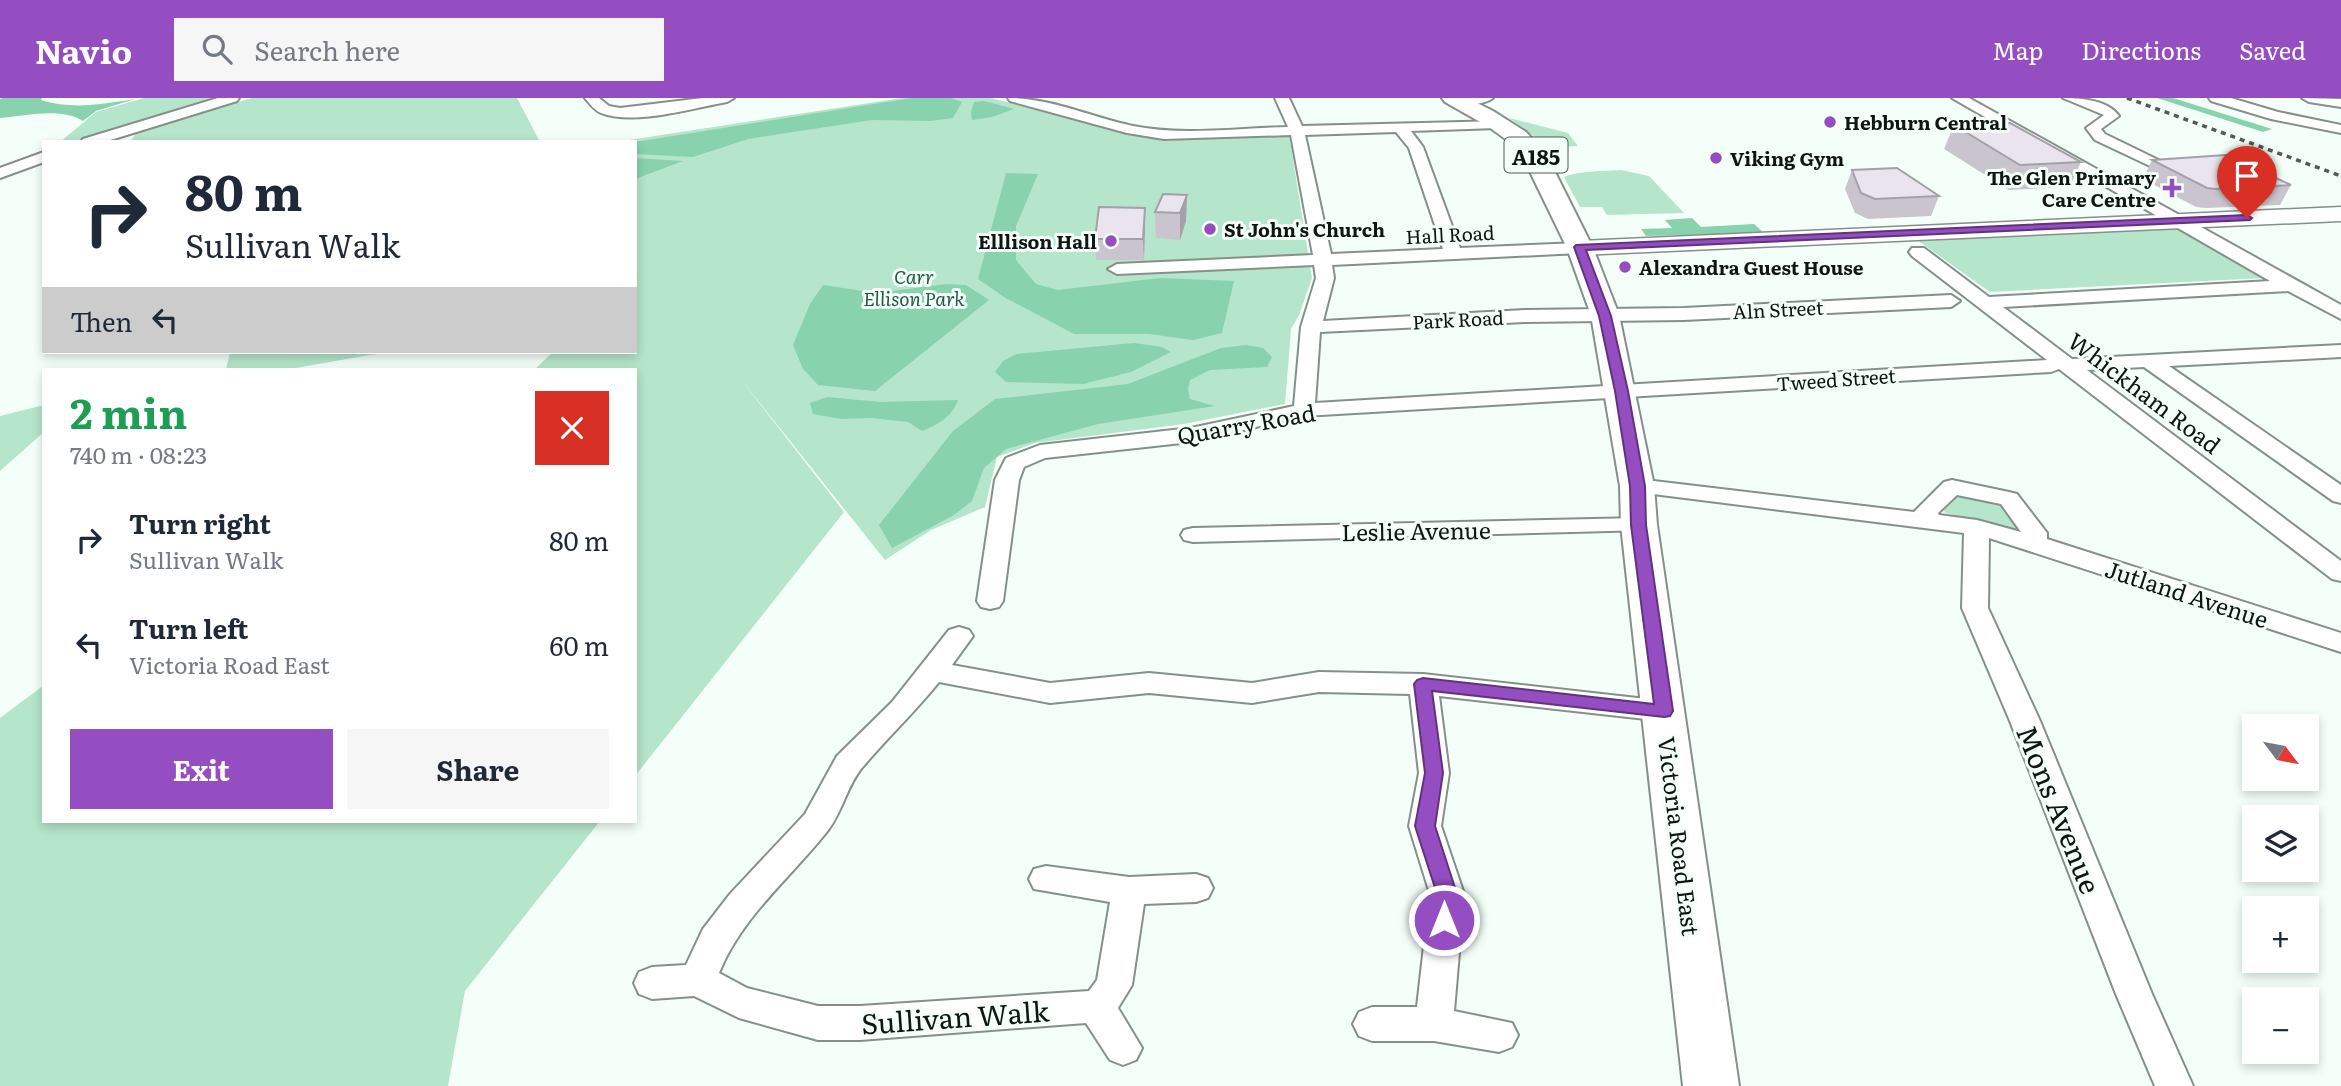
<!DOCTYPE html>
<html lang="en">
<head>
<meta charset="utf-8">
<style>
  body { margin:0; font-family:Literata,serif; background:#f6f6f7; color:#1f2937; height:100vh; display:flex; flex-direction:column; font-size:26px; white-space:nowrap }
  * { box-sizing:border-box; margin:0 }
  p { font-size:23px; color:#747a83 }
  .icon { flex:none; width:38px; height:38px; fill:none; stroke:currentColor; stroke-width:2; stroke-linecap:round; stroke-linejoin:round }
  .map { position:relative; flex:1; overflow:hidden }
  .side { position:absolute; left:42px; top:270px; width:595px; height:455px; display:flex; flex-direction:column; background:#fff; border-radius:0px; box-shadow:0 4px 10px #0003 }
  .side>* { flex:none }
  .guide { position:absolute; left:42px; top:42px; width:595px; height:214px; border-radius:0px; box-shadow:0 4px 10px #0003; background:#fff; color:#1f2937; overflow:hidden }
  .needle { width:46px; rotate:122deg }
  .fabs { position:absolute; left:2242px; top:616px; display:grid; gap:14px }
  .fabs a { display:grid; place-items:center; width:77px; height:77px; border-radius:0px; background:#fff; box-shadow:0 4px 10px #0003; font-size:35px }
  .pin { position:absolute; display:grid; place-items:center; width:60px; height:60px; color:#fff; margin:-72px -30px; border-radius:50% 50% 50% 0; rotate:-45deg; box-shadow:0 0 7px #0007 }
  .pin .icon { rotate:45deg }
  .me { position:absolute; width:77px; margin:-38px; rotate:0deg; stroke-linejoin:round; filter:drop-shadow(0 0 5px #0008) }
  .turn { display:flex; align-items:center; gap:24px; height:147px; padding:0 28px; font-size:32px }
  .turn .icon { width:91px; height:91px; stroke-width:2.5 }
  .turn b { display:block; font-size:49px; line-height:60px }
  .then { display:flex; align-items:center; height:66px; padding:0 28px; background:#0003; gap:14px; font-size:26px }
  .round { display:grid; place-items:center; flex:none; width:74px; height:74px; border-radius:0px; background:#f6f6f7 }
  .overview { display:flex; align-items:center; justify-content:space-between; height:119px; padding:0 28px }
  h1 { font-size:42px; font-weight:700; line-height:52px; color:#1e9e55 }
  .cta { display:flex; gap:14px; margin-top:auto; padding:14px 28px }
  .cta a { flex:1; height:80px; border-radius:0px; background:#954ec1; color:#fff; font-size:28px; font-weight:700; line-height:80px; text-align:center }
  .cta a+a { background:#f6f6f7; color:#1f2937 }
  ul { padding:0; list-style:none }
  li { display:flex; align-items:center; gap:21px; height:105px; padding:0 28px }
  li div { flex:1 }
  li b { display:block; font-size:26px }
  li em { font-style:normal }
  header { display:flex; align-items:center; gap:42px; box-sizing:border-box; height:98px; padding:0 35px; background:#954ec1; color:#fff }
  header strong { font-size:33px }
  nav { display:flex; gap:38px; margin-inline-start:auto; font-size:24px }
  .search { width:490px; height:63px; background:#f6f6f7; display:flex; align-items:center; gap:18px; box-sizing:border-box; padding:0 24px; border-radius:0px; color:#747a83; font-size:26px }
  .map>svg:first-child { display:block }
</style>
</head>
<body>
<header>
<strong>Navio</strong>
<div class="search"><svg class="icon" aria-label="search" viewBox="0 0 24 24"><circle cx="10" cy="10" r="6"/><path d="M15 15l6 6"/></svg>Search here</div>
<nav><a>Map</a><a>Directions</a><a>Saved</a></nav>
</header>
<div class="map">
<svg width="2341" height="988" viewBox="0 0 2341 988">
  <rect width="100%" height="100%" fill="#f4fff9"/>
  <!-- green -->
  <path fill="#b5e5cb" d="M144,0h74l-144,44h-14l36,-30z
    M252,0h265l23,44h-410l7,-10z
    M902,0h88l161,39 138,-3 23,144 -13,37 -8,14 -6,75 -101,20 -149,19 -38,14 -12,50 -54,23 -46,30 -146,-183 105,135 -209,264v-407h-100l18,-17h82v-210h-19z
    M1509,20l59,15 10,13 -29,1z
    M1621,72l28,6 35,37 -77,2 -5,-8h-22l-16,-30c13,-6 42,-6 57,-7z
    M2178,131l86,49 -274,14 -73,-52z
    M230,254h157l-97,17h-64z
    M44,307v27l-44,39v-55z
    M1966,397l37,11 17,25 -75,-18 -1,-3 14,-13z
    M44,587v136h556l-135,170 -17,95h-448v-368z"/>
  <!-- forest -->
  <path fill="#88d2ad" d="M3,0h39l-1,2c31,10 62,4 94,-1l-39,12 -13,10c-21,-14 -58,-5 -83,-3v-19z
    M912,0h39l11,4 -9,16 -22,3 -59,-1 -124,19 -55,18 -58,-3v-12z
    M2157,0h16l99,31 -9,3z
    M984,3l30,8 -22,8 -20,3 -1,-8 3,-10z
    M635,60l48,3 -48,18z
    M1006,75l32,1 -22,52v34l20,24 22,6 102,-12 74,3 -12,52 -29,7 -44,-6h-75l-70,-37 -26,-18z
    M1692,120l9,9 53,-3 10,9 -118,3 -5,-7 31,-1 -7,-8z
    M947,186l19,1 23,15 -114,91 -57,-6 -15,-16 -10,-24 17,-41 13,-19 53,8z
    M1134,245l28,4 9,5 -40,20 -48,12 -77,-2 -11,-10 8,-11 13,-7z
    M1246,247l17,3 9,9 -5,10 -57,3 -20,10 -2,9 2,10 25,7 -117,18 -92,25 -22,19 -12,33 -18,14 -62,33 -13,-23 74,-94 42,-32 133,-15 93,-36z
    M827,299l54,5 77,-2c-7,18 -19,24 -36,31l-14,-9 -37,-4 -30,1 -28,-5 -3,-11z"/>
  <g fill="none" stroke-linecap="round" stroke-linejoin="round">
    <!-- minor casing -->
    <g stroke="#86908a" stroke-width="4">
      <path id="minor" d="M218,0h21l-2,3 -133,41h-23l2,-3z
        M585,0h14l10,8 11,2 83,-10h31l-7,4c-34,6 -94,24 -126,11 -7,-3 -11,-9 -16,-15z
        M1008,0c43,0 83,19 125,28 50,10 104,2 155,1l-13,-29h14l13,28 200,-5 2,3 -7,4 -86,3 12,16 37,101 120,-5 9,5 -9,5 -248,12 2,13 -11,43 202,-11 159,-2 267,-13 9,6 -9,6 -267,13 -159,2 -205,10 -5,71 732,-43 -135,-104 -3,-4 3,-4h12l65,49 281,-16 -318,-183h17l372,207v14l-53,-28 -285,16 69,52 269,-14v12l-172,9 172,119v18l-8,-2 -189,-134 -57,3 254,191v20l-9,-2 -273,-210 -8,3 -747,44 -113,26 -146,16 -21,9 -5,13 -16,121 -4,6 -9,2 -9,-2 -4,-6 18,-121 11,-22 34,-13 151,-17 103,-22 7,-79 15,-49 -2,-13 -197,9 -9,-5 9,-5 196,-9 -22,-120 -127,4 -37,-6 -117,-32zM1396,34l13,16 34,101 -112,5 -26,-119z
        M1452,0h41c-9,7 -29,8 -41,6z
        M2063,0c18,0 45,2 56,18l-18,13 4,5 76,37 -8,5 -6,-2 -72,-34 -9,-12 18,-13z
        M2209,0h22l47,14 63,13v8l-70,-14 -60,-18z
        M2302,0l39,1v8l-32,-5z
        M44,54v10l-44,16v-10z
        M1637,381l277,33 30,-30 8,-2 57,12 8,2 30,39v6l294,94v19l-352,-114 -1,70 52,113 112,273 41,92h-38l-39,-92 -106,-273 -48,-113 2,-75 -335,-42 -4,-5 4,-5zM1957,397l44,9 20,28 -44,-12 -38,-5 -1,-2z
        M1639,420l9,2 3,5 -3,5 -455,12 -9,-2 -3,-5 3,-5 9,-2z
        M959,529l10,3 4,6 -21,29 98,18 99,-10 103,10 67,-11 104,2 241,27 10,3 5,7 -5,7 -10,3 -225,-25 10,77 -8,53 23,68 -10,117 58,12 6,12 -6,12 -13,5 -65,-11h-62l-13,-5 -6,-12 6,-12 13,-5h45l13,-113 -21,-68 10,-53 -9,-79 -91,-2 -67,11 -103,-10 -99,10 -111,-21c-25,31 -53,57 -78,87 -15,19 -20,47 -36,65 -37,46 -84,84 -106,139l28,15 71,18h42l229,-15 8,-11 13,-78 -76,-13 -5,-10 5,-10 12,-3 83,11 67,-3 12,4 5,10 -5,10 -12,4 -52,2 -12,81 -14,23 24,40 -6,12 -13,5 -13,-5 -24,-37 -226,17h-42l-79,-22 -45,-22 -42,3 -13,-5 -5,-11 5,-11 13,-5 34,-2 17,-36 27,-35 75,-80 32,-58 55,-54 57,-72z"/>
    </g>
    <!-- secondary casing -->
    <g stroke="#86908a" stroke-width="3">
      <path id="secondary" d="M2341,109v14l-761,34 -9,-2 -3,-5 3,-5 9,-2z"/>
    </g>
    <!-- primary casing -->
    <g stroke="#86908a" stroke-width="4">
      <path id="primary" d="M1442,0h25l26,13 33,21 20,22 47,94 26,67 35,171 3,39 82,561h-56l-62,-561 -1,-39 -29,-171 -24,-67 -48,-99 -30,-22 -44,-25z"/>
    </g>
    <!-- minor -->
    <use href="#minor" fill="#fff" fill-rule="evenodd"/>
    <!-- secondary -->
    <use href="#secondary" fill="#fff" fill-rule="evenodd"/>
    <!-- primary -->
    <use href="#primary" fill="#fff" fill-rule="evenodd"/>
    <!-- rail -->
    <path stroke="#535a56" stroke-width="3.5" stroke-dasharray="5 5" stroke-linecap="butt" d="M2127,0l214,78"/>
  </g>
  <!-- wall -->
  <path fill="#c9c4cd" d="M1954,27l127,37 -11,25 -61,3 -65,-41z
    M2152,62l139,25 -11,20 -74,3 -10,-1 -53,-28z
    M1852,72l87,26 -8,20 -63,3 -13,-6 -10,-24z
    M1187,97l-1,26 -6,19 -24,-2 -1,-26z
    M1145,110l-1,52h-48l-1,-21z"/>
  <!-- shaded-wall -->
  <path fill="#a4a0a7" d="M1187,97l-1,26 -6,19v-27z
    M1145,110v20l-1,32 -1,-21z"/>
  <!-- building -->
  <path fill="#eae4ee" stroke="#a4a0a7" stroke-width="2" d="M2010,25l71,39 -61,3 -66,-40z
    M2226,57l65,30 -75,4 -9,-1 -55,-28z
    M1897,70l42,28 -64,3 -14,-6 -9,-23z
    M1163,96l24,1 -7,18 -25,-1z
    M1099,109l46,1 -2,31h-48z"/>
  <!-- route -->
  <path fill="#954ec1" stroke="#61337d" stroke-width="2" d="M2247,117l5,3 -2,2 -664,30 25,66 17,75 17,95 1,39 27,186 -3,5 -6,1 -232,-26 11,82 -8,53 22,68 -5,33 -8,2 -7,-2 -3,-7 3,-26 -22,-68 10,-53 -11,-89 3,-4 6,-2 231,26 -23,-179 -1,-39 -15,-95 -16,-75 -25,-69 2,-2z"/>
  <!-- markers -->
  <g fill="#954ec1" stroke="#f4fff9" stroke-width="2.5">
    <circle cx="1830" cy="24" r="7"/>
    <circle cx="1716" cy="60" r="7"/>
    <path d="M2168.5 79.5h7v7h7v7h-7v7h-7v-7h-7v-7h7z"/>
    <circle cx="1210" cy="131" r="7"/>
    <circle cx="1111" cy="143" r="7"/>
    <circle cx="1625" cy="169" r="7"/>
  </g>
  <g text-anchor="middle" dominant-baseline="central" stroke-width="6" stroke-linejoin="round" paint-order="stroke">
    <!-- far-poi labels -->
    <g font-size="19" font-weight="bold" fill="#101412" stroke="#f4fff9" text-anchor="start">
      <text x="1844" y="24">Hebburn Central</text>
      <text x="1730" y="60">Viking Gym</text>
      <text x="2156" y="79" text-anchor="end">The Glen Primary<tspan x="2156" dy="22">Care Centre</tspan></text>
      <text x="1224" y="131">St John's Church</text>
      <text x="1097" y="143" text-anchor="end">Elllison Hall</text>
      <text x="1639" y="169">Alexandra Guest House</text>
    </g>
    <!-- far-street labels -->
    <g font-size="19" fill="#101412" stroke="#f4fff9">
      <text transform="translate(1450 136) rotate(-3)">Hall Road</text>
      <text transform="translate(1778 211) rotate(-3)">Aln Street</text>
      <text transform="translate(1458 221) rotate(-3)">Park Road</text>
      <text transform="translate(1836 281) rotate(-4)">Tweed Street</text>
    </g>
    <!-- far-park labels -->
    <g font-size="19" font-style="italic" fill="#235b42" stroke="#f4fff9">
      <text x="914" y="178">Carr<tspan x="914" dy="22">Ellison Park</tspan></text>
    </g>
    <!-- shield labels -->
    <rect fill="#f4fff9" stroke="#545a57" stroke-width="2" x="1504.5" y="39.5" width="63" height="35" rx="5"/>
    <g font-size="21" font-weight="bold" fill="#101412">
      <text x="1536" y="57">A185</text>
    </g>
    <!-- street labels -->
    <g font-size="23" fill="#101412" stroke="#f4fff9">
      <text transform="translate(2145 294) rotate(37)">Whickham Road</text>
      <text transform="translate(1246 325) rotate(-10)">Quarry Road</text>
      <text transform="translate(1416 432) rotate(-1)">Leslie Avenue</text>
      <text transform="translate(2187 495) rotate(18)">Jutland Avenue</text>
      <text transform="translate(1680 738) rotate(83)">Victoria Road East</text>
    </g>
    <!-- near-street labels -->
    <g font-size="28" fill="#101412" stroke="#f4fff9">
      <text transform="translate(2060 711) rotate(68)">Mons Avenue</text>
      <text transform="translate(955 918) rotate(-4)">Sullivan Walk</text>
    </g>
  </g>
</svg>
<div class="fabs">
<a><svg class="needle" viewBox="-14 -14 28 28"><path d="M0-13l5 13h-10z" fill="#e53935"/><path d="M0 13l5-13h-10z" fill="#747a83"/></svg></a>
<a><svg class="icon" aria-label="layers" viewBox="0 0 24 24"><path d="M12 4l9 5-9 5-9-5zM3 14l9 5 9-5"/></svg></a>
<a>+</a>
<a>−</a>
</div>
<div class="pin" style="left:2247px;top:120px;background:#d93025"><svg class="icon" aria-label="arrive" viewBox="0 0 24 24"><path d="M6 21V4h12l-3 4 3 4H6"/></svg></div>
<svg class="me" style="left:1444px;top:822px" viewBox="-20 -20 40 40"><circle r="17" fill="#954ec1" stroke="#fff" stroke-width="3"/><path d="M0-11L8 9 0 5-8 9z" fill="#fff"/></svg>
<div class="guide">
<div class="turn"><svg class="icon" aria-label="right" viewBox="0 0 24 24"><path d="M7 20v-9h11M14 6l5 5-5 5"/></svg><div><b>80 m</b>Sullivan Walk</div></div>
<div class="then">Then<svg class="icon" aria-label="left" viewBox="0 0 24 24"><path d="M17 20v-9H6M10 6l-5 5 5 5"/></svg></div>
</div>
<section class="side">
<div class="overview"><div><h1>2 min</h1><p>740 m · 08:23</p></div><a class="round" style="background:#d93025;color:#fff"><svg class="icon" aria-label="close" viewBox="0 0 24 24"><path d="M6 6l12 12M18 6L6 18"/></svg></a></div>
<ul>
<li><svg class="icon" aria-label="right" viewBox="0 0 24 24"><path d="M7 20v-9h11M14 6l5 5-5 5"/></svg><div><b>Turn right</b><p>Sullivan Walk</p></div><em>80 m</em></li>
<li><svg class="icon" aria-label="left" viewBox="0 0 24 24"><path d="M17 20v-9H6M10 6l-5 5 5 5"/></svg><div><b>Turn left</b><p>Victoria Road East</p></div><em>60 m</em></li>
</ul>
<div class="cta"><a>Exit</a><a>Share</a></div>
</section>
</div>
</body>
</html>
